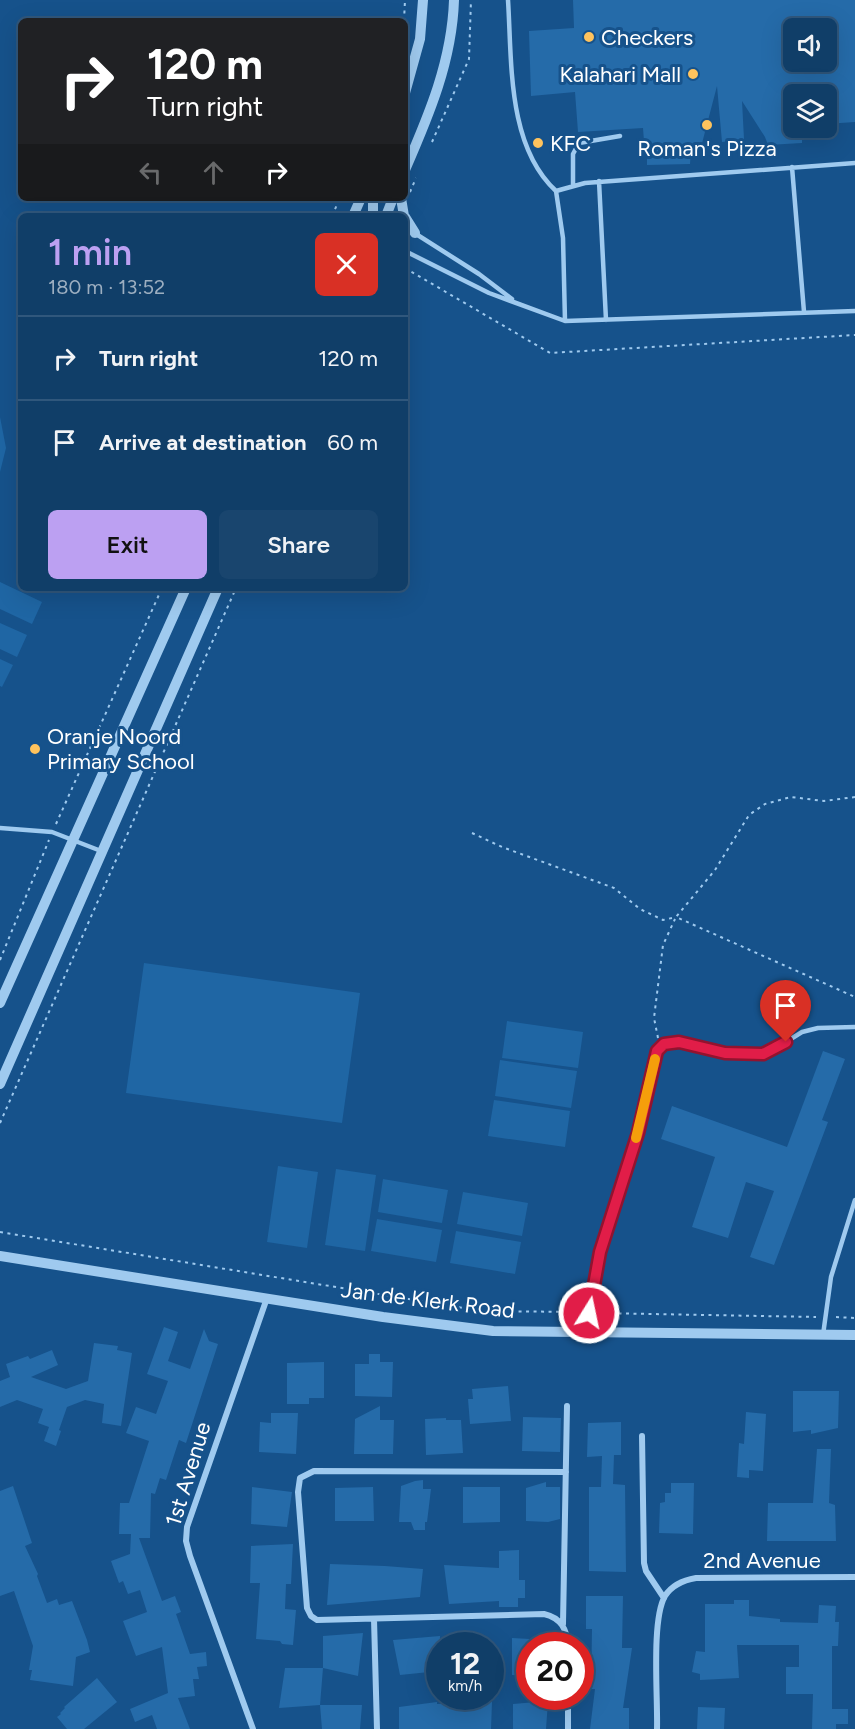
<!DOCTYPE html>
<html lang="en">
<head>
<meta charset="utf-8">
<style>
  body { margin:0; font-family:Figtree,sans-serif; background:#19456e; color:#f1f3f6; height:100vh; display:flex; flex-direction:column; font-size:22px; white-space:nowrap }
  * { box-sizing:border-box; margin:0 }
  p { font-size:20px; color:#9caec0 }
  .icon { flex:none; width:33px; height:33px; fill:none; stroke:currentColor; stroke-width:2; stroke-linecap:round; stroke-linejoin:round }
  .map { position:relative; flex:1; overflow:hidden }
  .sheet { position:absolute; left:18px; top:213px; width:390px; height:378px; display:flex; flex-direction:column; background:#103e68; border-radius:9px; box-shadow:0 6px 24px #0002,0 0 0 2px #30577c }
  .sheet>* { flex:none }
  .banner { position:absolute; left:18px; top:18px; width:390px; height:183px; border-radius:9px; box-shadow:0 6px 24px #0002,0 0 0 2px #30577c; background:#202124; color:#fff; overflow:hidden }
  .tools { position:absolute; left:783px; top:18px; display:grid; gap:12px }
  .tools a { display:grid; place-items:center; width:54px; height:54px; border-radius:9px; background:#103e68; box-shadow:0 6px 24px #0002,0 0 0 2px #30577c; font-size:30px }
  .speed { position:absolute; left:426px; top:1632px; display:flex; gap:12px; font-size:30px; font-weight:700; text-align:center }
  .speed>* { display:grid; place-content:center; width:78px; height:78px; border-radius:50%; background:#103e68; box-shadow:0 6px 24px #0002,0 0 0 2px #30577c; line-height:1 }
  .speed small { font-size:15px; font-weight:400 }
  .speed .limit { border:9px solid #d22; background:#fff; color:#111 }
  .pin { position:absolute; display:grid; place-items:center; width:51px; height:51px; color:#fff; margin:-62px -26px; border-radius:50% 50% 50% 0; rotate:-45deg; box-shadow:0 0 6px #0007 }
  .pin .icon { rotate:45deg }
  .me { position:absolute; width:66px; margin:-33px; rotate:10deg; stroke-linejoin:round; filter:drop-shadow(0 0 4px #0008) }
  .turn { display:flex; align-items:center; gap:21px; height:126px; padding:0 30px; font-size:27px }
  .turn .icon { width:78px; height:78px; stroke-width:2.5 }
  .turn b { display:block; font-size:42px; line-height:51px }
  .lanes { display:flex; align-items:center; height:57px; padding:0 30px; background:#0003; justify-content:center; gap:30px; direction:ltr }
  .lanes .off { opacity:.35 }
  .round { display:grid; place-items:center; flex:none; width:63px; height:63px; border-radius:9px; background:#19456e }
  .overview { display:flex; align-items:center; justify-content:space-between; height:102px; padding:0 30px }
  h1 { font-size:36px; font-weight:600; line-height:45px; color:#bca0f2 }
  .button { display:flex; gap:12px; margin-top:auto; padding:12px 30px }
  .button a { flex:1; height:69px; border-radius:9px; background:#bca0f2; color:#111; font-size:24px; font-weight:600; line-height:69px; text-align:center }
  .button a+a { background:#19456e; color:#f1f3f6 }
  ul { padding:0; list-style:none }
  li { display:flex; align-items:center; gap:18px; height:84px; padding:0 30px; border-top:2px solid #30577c }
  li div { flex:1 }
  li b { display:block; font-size:22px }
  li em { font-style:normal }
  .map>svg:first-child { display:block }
</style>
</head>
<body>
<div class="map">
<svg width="855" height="1729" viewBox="0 0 855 1729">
  <rect width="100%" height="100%" fill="#16528b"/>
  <!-- green -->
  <path fill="#1f66a4" d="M0,417l6,31 -6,24z
    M0,582l42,20 -10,22 -32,-15z
    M0,623l27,12 -10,22 -17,-8z
    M0,659l13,6 -11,22 -2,-1z
    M144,963l216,30 -18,130 -216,-30z
    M507,1021l76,11 -5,36 -76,-10z
    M500,1060l77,11 -6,37 -76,-12z
    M494,1100l76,11 -5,36 -77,-11z
    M278,1166l40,6 -11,76 -40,-6z
    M336,1169l40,6 -11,76 -40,-6z
    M383,1179l65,11 -6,33 -64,-11z
    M463,1192l65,11 -6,33 -65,-12z
    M377,1219l65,11 -6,32 -65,-11z
    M456,1231l65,11 -6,32 -65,-11z"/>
  <!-- building -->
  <path fill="#256ba9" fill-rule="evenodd" d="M573,0h282v122l-29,2v-30h-32v34h8v15l-34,2 -3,-8 -23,-36 2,38 -22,3 -5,-56 -17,65 -9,-1 -1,14 -43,1v-10h-2l-2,-27 -65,4 -3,-40 -44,4 -2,-65 45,-3zM794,28h32v34h-32z
    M823,1051l22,8 -23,61 6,2 -54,143 -24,-8 24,-66 -28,-9 -18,56 -36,-11 23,-70 -54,-18 11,-33 115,41z
    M164,1327l14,5 -10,29 22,8 14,-40 5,12 9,3 -32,99 -7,-3 -13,40 -6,-2 -5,16 -4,-1 -1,45h-11l23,63 13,-5 6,16 -5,2 14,40 16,-2 1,14 -10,1 2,12h-6l2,17 -17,2 12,31h-33l-5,-14 -17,7 -5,-13 38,-16 -6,-46 -26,9 -13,-35 24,-9 -7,-22 -12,4 -5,-13 -4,2 -8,-22 19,-7 1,-20h-12l1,-31h9l20,-62 -23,-8 10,-26 20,7 12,-33 -21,-7z
    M94,1343l24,3 -1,4 15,3 -11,73 -19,-3 2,-19 -19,-4 -18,7 -8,23 2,1 -5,15 -12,-5 5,-14 -11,-4 5,-14 -26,-9 -17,7v-26l10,-4 -4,-13 22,-8 2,3 22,-9 6,15 -27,12 35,12 22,-8z
    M369,1354h11v8h13l-1,35 -37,-1v-32h14z
    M324,1362v36h-15v6h-22v-41z
    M508,1386l3,35 -41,3 -2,-25h5l-1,-10z
    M793,1391h46l-1,37 -27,6v-4l-18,2z
    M380,1406v14h14l-1,34h-39l1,-35z
    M746,1412l20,2 -3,57 -14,-1v8l-12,-1 2,-34 5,1z
    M271,1413h27l-2,41 -37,-2 1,-30 11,1z
    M523,1417l38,1 -1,34 -38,-1z
    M446,1418v2h15l2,33 -37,2 -1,-36z
    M621,1422v33h-7l-1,29 12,1 1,87 -37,-1v-84h12l1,-31 -15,1 1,-34z
    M817,1449h14l-2,54 6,2 1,36h-69l1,-38h45z
    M423,1480v9h8l-4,33h-2v8h-11l-3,-8h-12l2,-36 14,-5z
    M546,1482v5h14v32l-12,3 -22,-1v-33z
    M671,1483h23l-1,51 -34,-1 1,-30 5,-1v-9h6z
    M13,1486l19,57 -7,3 13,28 -1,2 10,27 10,-4 2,6 13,-4 15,39 3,12 -14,5 -3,29 -43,-6 2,-10h-3l4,-24 -19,-55 -14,5v-105z
    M252,1487l40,5 -5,35 -36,-3z
    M373,1487l1,34h-39v-33z
    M463,1487h37v35l-37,1z
    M293,1544l-2,40h-5l-1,25 11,1 -3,35 -11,-1 -2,-3 -24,-2 4,-56h-10l1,-37z
    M519,1550v30h6v18h-7v9h-19v-6l-50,3 -5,-39 55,3v-17z
    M330,1564l55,2 38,3 -3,28 -93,8z
    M586,1596h37l-1,52h10l-9,60h6v21h-39l5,-40h-4l1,-60h-6z
    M734,1600h15v16l31,3v3l38,1 1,-18 17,1 -1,16h4l-1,24h-6v63h16v15h-12v5h-24l1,-35h-27v-27h13v-22h-62l2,33 -39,2v-6l-8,-2 4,-21 9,1v-48h29z
    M363,1633l-5,43 -35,-8v-32z
    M440,1636l-1,35 -39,4 -7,-35z
    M512,1638l18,1v37l-18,-1z
    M285,1668h38l-3,37 -41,3z
    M97,1678l20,24 -33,27h-17l-10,-12 4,-3 -1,-1 5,-5 -1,-1z
    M548,1701l-2,28h-33v-25z
    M437,1702v2l55,-2 -1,27h-92v-22z
    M320,1705h42l-2,24h-38z
    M698,1707l27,1 -1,21h-27z"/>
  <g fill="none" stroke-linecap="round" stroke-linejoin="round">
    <!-- path -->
    <path stroke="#9fcaef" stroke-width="2" stroke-dasharray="3 4.5" stroke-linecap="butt" d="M404,21l1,-21
      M432,142l37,-83 2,-59
      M410,192l6,-14
      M332,216l8,-18
      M405,268l145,85 305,-18
      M855,797l-31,4 -33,-4 -26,7 -16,11 -34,55 -39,47 179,80
      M56,824l106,-236
      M472,833l30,14 112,41 26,21 23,11 13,-3
      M0,960l49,-120
      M658,1038l-4,-20 9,-73 12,-26
      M0,1123l236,-535
      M0,1232l482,79 97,1
      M596,1313l220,4
      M836,1317l19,1"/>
    <!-- service -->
    <path stroke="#9fcaef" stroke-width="4.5" d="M508,0c4,62 -1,146 48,191
      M792,167l12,145
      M599,181l7,139
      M573,185v-31l6,-11 41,-7
      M405,227l74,47 33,25
      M405,251l84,42 76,28 290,-10
      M565,321l-2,-83 -7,-47 29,-8 270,-20
      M0,828l52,4 49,19
      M583,1330c9,-27 10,-54 18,-81 18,-64 44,-126 54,-192l5,-10 11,-5 54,11 38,1 10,-4 29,-18 16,-4 37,-1
      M823,1335l8,-58 24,-77"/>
    <!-- minor -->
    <path stroke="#9fcaef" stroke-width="6" d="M642,1436l2,127 2,8 18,27
      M566,1472l-252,-1 -14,7 -2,14 9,116 4,8 6,4 227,-6c17,4 23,15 24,32
      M374,1619l3,110
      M563,1624l4,-218
      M568,1696v33
      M253,1729l-63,-173 -4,-15 1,-14 80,-229
      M657,1729c1,-31 -6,-109 8,-133 7,-11 19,-16 31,-18l159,-1"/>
    <!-- tertiary -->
    <path stroke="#9fcaef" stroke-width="10" d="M405,93l15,-54 3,-39
      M405,170c24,-55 47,-109 49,-170
      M373,198v18
      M401,198l3,18
      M353,216l8,-18
      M386,216l7,-18
      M405,217l10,16
      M0,1003l186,-415
      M0,1084l218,-496
      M0,1256l383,61 110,14 362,4"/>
  </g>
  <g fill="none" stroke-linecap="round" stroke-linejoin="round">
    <!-- route casing -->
    <g stroke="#92132f" stroke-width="15">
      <path id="route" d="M589,1313l11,-61 38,-119 19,-82 7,-7 15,-2 46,11 38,1 23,-12"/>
    </g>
    <!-- route -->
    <use href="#route" stroke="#e11d48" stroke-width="10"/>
    <!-- slow -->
    <path stroke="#f59e0b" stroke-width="10" d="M636,1138l19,-79"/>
  </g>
  <!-- markers -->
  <g fill="#ffc35d" stroke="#16528b" stroke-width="2">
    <circle cx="589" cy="37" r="6"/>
    <circle cx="693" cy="74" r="6"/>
    <circle cx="707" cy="125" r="6"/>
    <circle cx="538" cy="143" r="6"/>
    <circle cx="35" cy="749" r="6"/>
  </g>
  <g text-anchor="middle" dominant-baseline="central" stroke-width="6" stroke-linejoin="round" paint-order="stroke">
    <!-- poi labels -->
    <g font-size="22" fill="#fff" stroke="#16528b" text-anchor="start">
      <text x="601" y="37">Checkers</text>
      <text x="681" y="74" text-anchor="end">Kalahari Mall</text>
      <text x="550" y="143">KFC</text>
      <text x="707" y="148" text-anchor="middle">Roman's Pizza</text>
      <text x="47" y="736">Oranje Noord<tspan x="47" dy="25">Primary School</tspan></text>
    </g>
    <!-- street labels -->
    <g font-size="22" fill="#fff" stroke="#16528b">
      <text transform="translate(428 1300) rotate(7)">Jan de Klerk Road</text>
      <text transform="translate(188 1474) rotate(-73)">1st Avenue</text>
      <text x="762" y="1560">2nd Avenue</text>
    </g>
  </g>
</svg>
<div class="tools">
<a><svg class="icon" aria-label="sound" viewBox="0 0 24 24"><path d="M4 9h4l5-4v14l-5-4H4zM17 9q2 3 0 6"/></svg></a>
<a><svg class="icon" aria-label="layers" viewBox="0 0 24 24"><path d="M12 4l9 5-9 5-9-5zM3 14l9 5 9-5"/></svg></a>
</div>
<div class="speed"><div>12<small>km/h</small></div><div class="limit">20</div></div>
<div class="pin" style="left:786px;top:1042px;background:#d93025"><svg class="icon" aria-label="arrive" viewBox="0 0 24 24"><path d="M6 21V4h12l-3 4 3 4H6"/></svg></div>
<svg class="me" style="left:589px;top:1313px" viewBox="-20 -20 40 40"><circle r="17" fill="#e11d48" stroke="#fff" stroke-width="3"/><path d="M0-11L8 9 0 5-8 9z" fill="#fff"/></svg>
<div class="banner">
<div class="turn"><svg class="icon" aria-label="right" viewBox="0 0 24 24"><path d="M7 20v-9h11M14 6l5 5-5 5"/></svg><div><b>120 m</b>Turn right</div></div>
<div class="lanes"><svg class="icon off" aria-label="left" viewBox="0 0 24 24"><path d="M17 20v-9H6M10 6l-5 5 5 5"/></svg><svg class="icon off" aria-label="ahead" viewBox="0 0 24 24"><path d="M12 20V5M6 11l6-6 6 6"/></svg><svg class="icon" aria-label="right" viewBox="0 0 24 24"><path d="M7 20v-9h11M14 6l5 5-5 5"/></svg></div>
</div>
<section class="sheet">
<div class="overview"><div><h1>1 min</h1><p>180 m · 13:52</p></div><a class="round" style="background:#d93025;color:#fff"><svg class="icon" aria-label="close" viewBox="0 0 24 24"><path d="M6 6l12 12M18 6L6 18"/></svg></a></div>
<ul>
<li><svg class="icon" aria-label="right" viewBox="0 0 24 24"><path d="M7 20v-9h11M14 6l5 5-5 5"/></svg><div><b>Turn right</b></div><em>120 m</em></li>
<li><svg class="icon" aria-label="arrive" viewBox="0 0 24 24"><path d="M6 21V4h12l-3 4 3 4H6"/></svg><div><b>Arrive at destination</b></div><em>60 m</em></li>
</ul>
<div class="button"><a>Exit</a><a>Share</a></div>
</section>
</div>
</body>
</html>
